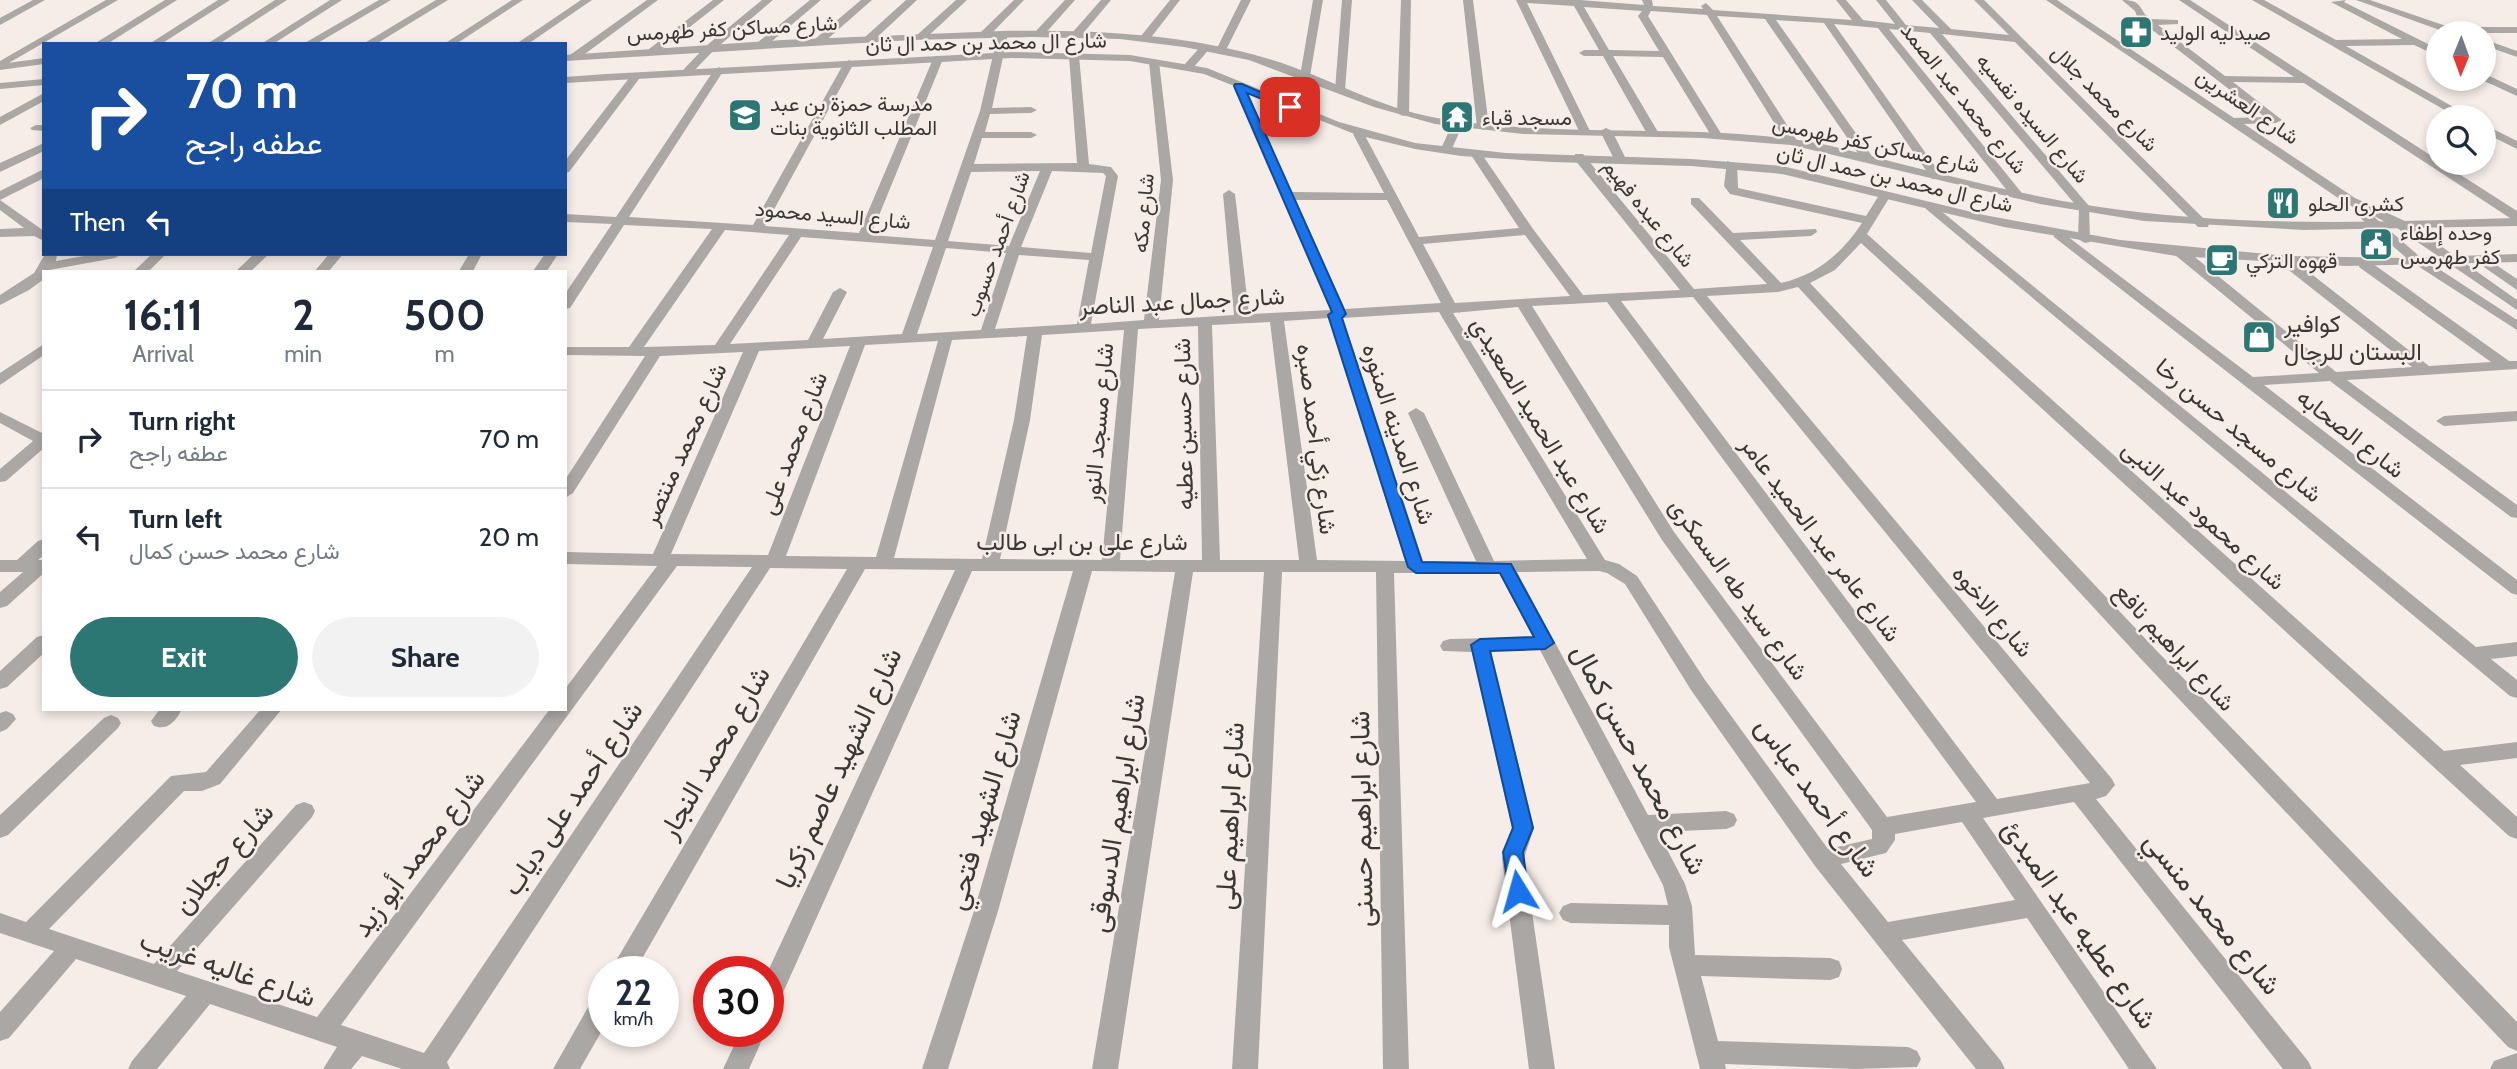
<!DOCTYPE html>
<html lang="en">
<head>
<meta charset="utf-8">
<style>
  body { margin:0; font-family:Cabin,Vazirmatn,sans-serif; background:#f2f2f3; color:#1f2937; height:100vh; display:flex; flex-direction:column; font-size:26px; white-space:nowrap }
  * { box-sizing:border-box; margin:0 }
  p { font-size:23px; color:#747a83 }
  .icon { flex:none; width:38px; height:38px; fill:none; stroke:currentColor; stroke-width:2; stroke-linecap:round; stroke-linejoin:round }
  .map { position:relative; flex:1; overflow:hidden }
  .panel { position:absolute; left:42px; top:270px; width:525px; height:441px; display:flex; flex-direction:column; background:#fff; border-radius:0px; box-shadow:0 4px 10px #0003 }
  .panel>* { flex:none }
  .banner { position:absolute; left:42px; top:42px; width:525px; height:214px; border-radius:0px; box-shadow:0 4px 10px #0003; background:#1a4fa0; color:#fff; overflow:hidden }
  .needle { width:46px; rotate:181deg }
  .buttons { position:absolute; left:2426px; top:21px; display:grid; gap:14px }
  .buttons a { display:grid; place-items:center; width:70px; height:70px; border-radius:50%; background:#fff; box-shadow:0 4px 10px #0003; font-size:35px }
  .speed { position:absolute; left:588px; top:956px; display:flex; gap:14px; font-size:35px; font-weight:700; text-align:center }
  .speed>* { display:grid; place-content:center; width:91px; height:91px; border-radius:50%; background:#fff; box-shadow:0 4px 10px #0003; line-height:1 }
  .speed small { font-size:18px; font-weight:400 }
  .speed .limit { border:10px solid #d22; background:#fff; color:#111 }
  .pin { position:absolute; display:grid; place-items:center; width:60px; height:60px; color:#fff; margin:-30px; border-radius:14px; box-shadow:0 4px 10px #0006 }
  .me { position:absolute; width:77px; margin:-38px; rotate:352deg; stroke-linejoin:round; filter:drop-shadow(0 0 5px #0008) }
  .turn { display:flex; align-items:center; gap:24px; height:147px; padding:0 28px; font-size:32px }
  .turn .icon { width:91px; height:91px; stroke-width:2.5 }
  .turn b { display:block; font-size:49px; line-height:60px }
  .then { display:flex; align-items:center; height:66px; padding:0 28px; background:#0003; gap:14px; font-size:26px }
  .eta { display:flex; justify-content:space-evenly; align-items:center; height:119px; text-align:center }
  .eta b { font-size:42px; font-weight:700; line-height:49px }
  .primary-button { display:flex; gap:14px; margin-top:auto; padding:14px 28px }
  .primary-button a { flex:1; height:80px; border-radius:42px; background:#2c7674; color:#fff; font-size:28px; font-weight:700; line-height:80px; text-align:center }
  .primary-button a+a { background:#f2f2f3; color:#1f2937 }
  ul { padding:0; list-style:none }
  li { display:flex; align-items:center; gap:21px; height:98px; padding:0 28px; border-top:2px solid #e0e1e3 }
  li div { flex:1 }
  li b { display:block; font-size:26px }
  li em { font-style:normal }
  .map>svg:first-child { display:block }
</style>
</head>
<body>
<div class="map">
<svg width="2517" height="1069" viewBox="0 0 2517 1069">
  <rect width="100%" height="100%" fill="#f6ede8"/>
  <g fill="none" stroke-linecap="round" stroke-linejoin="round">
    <!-- minor -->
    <path fill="#aba7a5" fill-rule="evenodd" d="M33,0h12l-45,25v-7z
      M106,0h12l-118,68v-7z
      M165,0h12l-70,44h-13z
      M218,0h12l-69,44h-12z
      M275,0h12l-68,44h-12z
      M330,0h12l-69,44h-12z
      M379,0h12l-75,44h-13z
      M436,0h12l-72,44h-13z
      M512,0h11l-67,44h-12z
      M581,0h11l-64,44h-12z
      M647,0h11l-80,59h-8v-4z
      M713,0h11l-67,53h-8v-4z
      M762,0h11l-59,50 -22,23h-8v-4l22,-23z
      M810,0h11l-56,47h-8v-4z
      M861,0h11l-49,43h-8v-4z
      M906,0h11l-44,41h-8v-4z
      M956,0h11l-42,39h-8v-4z
      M1014,0h10l-36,37h-8v-4z
      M1065,0h10l-32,36h-8v-4z
      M1101,0h10l-31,37h-8v-4z
      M1170,0h10l-31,40h-8v-4z
      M1241,0h10l-25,50 -9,2 -1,-2z
      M1313,0h10l-13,76 -5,3 -5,-3z
      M1342,0h10l-7,90 -5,3 -5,-3z
      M1401,0h10l-2,113 -6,3 -6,-3z
      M1463,0h10l16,127 -6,3 -6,-3z
      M1516,0h64l64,5 -2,-5h10l1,6 50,3 -2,-3 5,-3 7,7 139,10 -16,-20h10l17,20 32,4 -19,-24h10l20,25 33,3 -27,-28h10l29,29 58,6 -35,-35h10l225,224 -1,3h-10l-183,-185 -73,-8 147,172 1,36 -5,1 -7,-4 1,-30 -149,-176 -41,-4 132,163v6h-8l-135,-170 -44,-4 108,152 -2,3h-8l-108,-156 -48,-3 98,139 -2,3h-8l-99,-143 -48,-3 81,126 -6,3 -6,-3 -79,-127 -56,-4 -3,5 74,119 -2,2h-8l-49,-80 -50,-1 45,76 -6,3 -6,-3 -43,-76h-19l-5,-3 5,-3h15l-25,-44 -47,-3 63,128 -10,2zM1584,7l58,4 -4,5 21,35 -50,-1z
      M2046,0h11l177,118 31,-1 -127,-98 -3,-8 -13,-11c22,0 16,10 28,19l28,1v4l-20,1 67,51 69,1 -115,-77h11l248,160v3h4l75,48v10l-4,-1 -209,-137 -71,-1 49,38 -6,3 -32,1 111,74 52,24 110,78v10l-120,-82 -25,-13 47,41 98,64v10l-107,-69 -52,-45 -2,-3 4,-3 -13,-6z
      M2252,0h12l72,40 66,-1 -71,-37 15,-2 -2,2 94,47v7l-24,-11 -68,1 125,71h-14z
      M2356,0h14l79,27h68v6h-69z
      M1003,31l5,3 -16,74 39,-1 6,3 -6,3 -41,1 -5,18h46l6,3 -6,3h-49l-8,26 103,-1 -8,-107 5,-3 5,3 10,108 22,3 7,9 -27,148 53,-4 17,-140 -12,-118 5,-3 5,3 14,118 -14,140 75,-5 -11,-121 6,-4 6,4 14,120 82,-4 -97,-224 5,-3 5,3 48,106 92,1 -31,-59 10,-2 56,105 100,-9 -48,-73 10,-2 52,76 50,66 97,-5 -105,-130v-6h8l111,135 73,-5 -76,-80v-6h8l34,35 83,-4 1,3 -6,4 -71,4 41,43c36,-8 61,-30 81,-60l-132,-29 -6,-8 3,-25 10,3 1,24 128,28 15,-24h8l2,3 -24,39 577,517 73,-9v16l-57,7 57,52v22l-8,-3 -648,-593 -26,27 -25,13 346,367 361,372v29l-9,-4 -366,-387 -344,-373 -20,5 -71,4 405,483 3,6 -9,11 -10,3 212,262 4,8h-29l-209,-267 -91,16 174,251h-28l-102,-151 -125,22 99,121 4,8h-29l-161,-203 -124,-176 -66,-106 -18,-11 -8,-2 -82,1 131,243 78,-4 8,3 3,6 -3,6 -8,3 -68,3 27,52 7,22 3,49 135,3 9,3 3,8 -3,8 -9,3 -129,-4 17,65 190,6 9,4 4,8 -4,8 -62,2 -130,-5 1,5h-26l-31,-122v-22l-98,-2 -8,-3 -4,-7 4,-7 8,-3 97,2 -5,-20 -123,-235 -49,1 43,177 -10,30 31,211h-26l-27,-211 10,-30 -40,-176 -29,-1 -3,-5 3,-5 7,-2 83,-2 -34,-64h-105l15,496h-26l-7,-497h-94l-24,497h-26l32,-497h-71l-75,497h-26l83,-497 -83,-1 -94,340 -50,158h-26l52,-158 99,-340h-101l-195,435 -9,3v-38l187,-401 -90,-1 -230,402h-25l237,-402 -77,-1 -323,494 3,7h-48l-40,-13 -11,13h-28l14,-22 -127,-43 -53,65h-29l4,-8 54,-65 -110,-37 -67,79 -9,3v-29l54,-61 -54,-18v-20l26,9 145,-146 35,-4 55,-63h21l-62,75 -18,7h-18l-135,138 105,35 142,-159 8,-3 8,3 3,6 -3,6 -135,154 140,46 233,-308h15v-20l92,-123 -92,-2v-12l88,2 90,-202 -83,4 -87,137 -8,5v-18l80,-124 -80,-1v-8h64l83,-118 -88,-4 -54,83 -5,1v-15l47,-70 -47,-2v-8l51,3 98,-147 5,-3 5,3 -95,147 124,8 91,-162 5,-3 5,3 -89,163 94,7 74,-174 5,-3 5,3 -72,176 64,5 45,-129 18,-77zM1040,171l-31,75 -61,-5 23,-69zM1052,171l51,2 3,3 -15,77 -70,-6zM1296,200h91l54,103 -96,6zM725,230l64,5 -74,110 -71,2zM1525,235l45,61 -115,7 -32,-59zM801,237l132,10 -31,87 -79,5 24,-47 -7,-4 -7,4 -25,48 -78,4zM946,248l60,5 -25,77 -64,4zM1019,255l70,5 -12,64 -82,5zM1693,297l397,486 -93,16 -376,-498zM1607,302l369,500 -89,15 -213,-285 -142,-226zM1518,307l144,233 210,290v9l-44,10 -123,-169 -68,-104 -18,-12 -14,-4 -152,-247zM1439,312l148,247 -93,2 -70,-148 -8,-5 -8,5 68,148h-53l-80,-243zM1329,318l76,243 -88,-1 -33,-239zM1270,322l29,238h-79l-8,-235zM1198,326l4,234h-82l18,-231zM1124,330l-22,230 -102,-1 30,-139 12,-85zM1027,336l-13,84 -32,139 -88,-1 58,-218zM938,341l-62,216 -90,-1 79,-211zM850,346l-82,209 -97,-1 88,-203zM677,566l75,1 -328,486 -83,-28zM1962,822l53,78 -127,22 -47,-58 45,-11 9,-13v-6z
      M2483,39l34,12v6l-34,-12z
      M1202,45l9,2 -18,21h-8v-4z
      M633,73l9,2 -73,97 -4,1v-12z
      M2483,73l34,16v7l-37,-17h3z
      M44,93v8l-44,24v-8z
      M1453,122l10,2 -13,29h-8l-2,-2z
      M2483,124l34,17v8l-34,-17z
      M36,125h8v6l-12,-1 -2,-2z
      M1606,128l6,3 14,28 -2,3 -10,-3 -14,-28z
      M44,143v8l-44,21v-9z
      M44,169v9l-44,22v-9z
      M0,200l44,31v10l-10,-5 -34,1v-8l24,-1 -24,-18z
      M1930,202l546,445 41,-5v14l-26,3 26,21v18l-7,-2 -584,-487v-6z
      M2059,230l194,147 66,-4 -144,-118v-6h10l151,123 76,-5 -131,-103v-6h10l138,108 62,-4 -132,-95v-6h10l140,100h8v8l-170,11 170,125v13l-6,-1 -181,-136 -66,4 253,195v15l-6,-2 -457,-356v-6z
      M45,254h12l-1,7 39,-7h27l-7,4 -71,13v8l-15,11 -29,15v-10l34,-22z
      M152,254h14l-17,17h-15z
      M254,254h15l-18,17h-15z
      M329,254h14l-14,17h-14z
      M469,254h13l-9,17h-14z
      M545,254h13l-11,17h-14z
      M2483,256l34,23v11l-39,-27v-6z
      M44,344v11l-44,30v-12z
      M2517,411v10l-73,5 -8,-5 8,-5z
      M0,412l44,22v14l-38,33 -6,1v-13l33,-28 -33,-18z
      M44,539v16l-6,5h6v13l-37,33 -7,2v-16l23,-20h-23v-12h17l21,-19z
      M44,635v18l-37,34 -7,2v-18l37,-34z
      M160,709h22c-6,12 -14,22 -28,17l-3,-5z
      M6,711l7,3 3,5 -9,10 -7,3v-19z
      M111,715l7,3 3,5 -3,5 -110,107 -8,3v-23l104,-97z
      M604,992v35l-24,42h-27l42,-74z
      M741,1031h25l-17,38h-26z
      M2517,1053v16h-27l4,-8z"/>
    <!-- tertiary -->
    <path fill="#aba7a5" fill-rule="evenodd" d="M1001,31c90,-1 181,2 268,28 57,17 109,49 168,59 117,20 237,6 354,21 36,4 71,15 106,24 65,16 130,33 196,43 141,22 282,16 424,12v8l-213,4 -160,-9 -104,-17 -249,-59 -89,-7 -179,-4 -88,-10 -61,-17 -125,-47 -65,-13 -64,-8 -89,-2 -119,3 -347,21v-6l217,-15z
      M1012,52l118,3 77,13 132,54 76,21 91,10 185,6 91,7 202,49 136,25 169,16 113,2 115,-4v8l-171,4 -170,-10 -172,-29 -222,-53 -91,-8 -139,-4 -91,-6 -46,-7 -58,-14 -153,-61 -74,-13 -118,-3 -447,25v-6l41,-3z
      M44,58v6l-44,6v-6z
      M44,79v6l-44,4v-6z"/>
  </g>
  <!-- route -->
  <path fill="#1a73e8" stroke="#114b97" stroke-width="2" d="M1235,84h7l53,23 -8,2 -40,-16 99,221 -4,4 80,244 89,2 43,79 -9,6 -55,2 43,177 -10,24 5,39 -3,6 -7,2 -8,-2 -7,-45 10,-24 -42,-183 9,-6 54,-2 -34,-64h-84l-8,-6 -80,-252 4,-3 -98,-226z"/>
  <!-- icons -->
  <defs>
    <g id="pharmacy-square" transform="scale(1.75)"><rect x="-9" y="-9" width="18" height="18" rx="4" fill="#2c7674" stroke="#f6ede8"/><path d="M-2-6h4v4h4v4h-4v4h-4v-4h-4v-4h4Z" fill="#fff"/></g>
    <g id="school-square" transform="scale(1.75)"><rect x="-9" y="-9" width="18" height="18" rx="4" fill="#2c7674" stroke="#f6ede8"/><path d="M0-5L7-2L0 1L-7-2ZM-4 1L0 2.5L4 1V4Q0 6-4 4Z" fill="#fff"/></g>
    <g id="temple-square" transform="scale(1.75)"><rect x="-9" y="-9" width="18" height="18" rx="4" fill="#2c7674" stroke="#f6ede8"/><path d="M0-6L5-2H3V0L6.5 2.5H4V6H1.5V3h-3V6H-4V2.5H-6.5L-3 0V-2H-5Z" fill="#fff"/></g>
    <g id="restaurant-square" transform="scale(1.75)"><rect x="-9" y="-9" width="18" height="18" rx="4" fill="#2c7674" stroke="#f6ede8"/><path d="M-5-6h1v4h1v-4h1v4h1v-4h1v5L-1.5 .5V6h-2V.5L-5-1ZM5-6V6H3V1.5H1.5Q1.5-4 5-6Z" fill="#fff"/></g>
    <g id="civic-square" transform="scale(1.75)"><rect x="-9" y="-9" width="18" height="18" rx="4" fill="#2c7674" stroke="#f6ede8"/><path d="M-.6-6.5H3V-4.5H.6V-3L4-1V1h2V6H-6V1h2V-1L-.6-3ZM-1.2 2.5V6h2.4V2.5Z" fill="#fff"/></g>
    <g id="cafe-square" transform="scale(1.75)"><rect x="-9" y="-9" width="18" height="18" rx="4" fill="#2c7674" stroke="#f6ede8"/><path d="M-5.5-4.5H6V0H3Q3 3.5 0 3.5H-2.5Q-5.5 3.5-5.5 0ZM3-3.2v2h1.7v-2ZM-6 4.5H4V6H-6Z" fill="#fff"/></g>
    <g id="shop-square" transform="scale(1.75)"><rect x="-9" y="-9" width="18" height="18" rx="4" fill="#2c7674" stroke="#f6ede8"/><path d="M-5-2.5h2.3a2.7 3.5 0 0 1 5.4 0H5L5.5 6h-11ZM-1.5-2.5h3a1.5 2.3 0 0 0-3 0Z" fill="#fff"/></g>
  </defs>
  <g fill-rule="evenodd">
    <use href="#pharmacy-square" x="2136" y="32"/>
    <use href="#school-square" x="745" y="115"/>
    <use href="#temple-square" x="1457" y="117"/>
    <use href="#restaurant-square" x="2283" y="203"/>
    <use href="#civic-square" x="2376" y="244"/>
    <use href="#cafe-square" x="2222" y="260"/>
    <use href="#shop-square" x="2259" y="337"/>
  </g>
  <g text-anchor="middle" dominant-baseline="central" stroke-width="5" stroke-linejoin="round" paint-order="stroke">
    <!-- far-street labels -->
    <g font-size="21" fill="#3a3735" stroke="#f6ede8">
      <text transform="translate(732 28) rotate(-3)">شارع مساكن كفر طهرمس</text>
      <text transform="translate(986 42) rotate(-1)">شارع ال محمد بن حمد ال ثان</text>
      <text transform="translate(1964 98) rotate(51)">شارع محمد عبد الصمد</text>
      <text transform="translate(2105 98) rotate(45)">شارع محمد جلال</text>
      <text transform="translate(2248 106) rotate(34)">شارع العشرين</text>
      <text transform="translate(2033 118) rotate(50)">شارع السيده نفسيه</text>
      <text transform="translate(1876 144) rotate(12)">شارع مساكن كفر طهرمس</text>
      <text transform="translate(1895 178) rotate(13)">شارع ال محمد بن حمد ال ثان</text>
      <text transform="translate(1143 213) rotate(-85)">شارع مكه</text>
      <text transform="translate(1649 213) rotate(51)">شارع عبده فهيم</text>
      <text transform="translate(833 215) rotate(5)">شارع السيد محمود</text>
      <text transform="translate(997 244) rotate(-70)">شارع أحمد حسوب</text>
    </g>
    <!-- far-poi labels -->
    <g font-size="21" fill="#3a3735" stroke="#f6ede8" text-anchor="start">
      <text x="2160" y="32">صيدليه الوليد</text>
      <text x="770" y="103">مدرسة حمزة بن عبد<tspan x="770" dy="24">المطلب الثانوية بنات</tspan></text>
      <text x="1482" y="117">مسجد قباء</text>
      <text x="2308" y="203">كشرى الحلو</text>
      <text x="2400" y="232">وحده إطفاء<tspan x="2400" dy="24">كفر طهرمس</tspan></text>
      <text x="2246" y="260">قهوه التركي</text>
    </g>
    <!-- street labels -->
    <g font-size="24" fill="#3a3735" stroke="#f6ede8">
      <text transform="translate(1182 301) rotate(-3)">شارع جمال عبد الناصر</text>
      <text transform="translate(1098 423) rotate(-85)">شارع مسجد النور</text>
      <text transform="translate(1183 424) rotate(-91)">شارع حسين عطيه</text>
      <text transform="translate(1541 425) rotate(59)">شارع عبد الحميد الصعيدي</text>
      <text transform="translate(2239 430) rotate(40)">شارع مسجد حسن رخا</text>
      <text transform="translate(2351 433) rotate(38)">شارع الصحابه</text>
      <text transform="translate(1399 434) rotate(72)">شارع المدينه المنوره</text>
      <text transform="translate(1317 439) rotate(83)">شارع زكي أحمد صبره</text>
      <text transform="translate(793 443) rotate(-69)">شارع محمد على</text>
      <text transform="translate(684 444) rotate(-66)">شارع محمد منتصر</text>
      <text transform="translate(2204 515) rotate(42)">شارع محمود عبد النبى</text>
      <text transform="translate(1821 539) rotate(53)">شارع عامر عبد الحميد عامر</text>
      <text x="1082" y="541">شارع على بن ابى طالب</text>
      <text transform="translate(1739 589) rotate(54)">شارع سيد طه السمكرى</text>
      <text transform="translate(1993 611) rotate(50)">شارع الاخوه</text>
      <text transform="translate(2175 647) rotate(47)">شارع ابراهيم نافع</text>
    </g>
    <!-- poi labels -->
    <g font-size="24" fill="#3a3735" stroke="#f6ede8" text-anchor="start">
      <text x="2284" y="323">كوافير<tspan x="2284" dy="28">البستان للرجال</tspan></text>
    </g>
    <!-- near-street labels -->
    <g font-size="28" fill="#3a3735" stroke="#f6ede8">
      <text transform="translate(714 752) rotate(-60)">شارع محمد النجار</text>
      <text transform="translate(1640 759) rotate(62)">شارع محمد حسن كمال</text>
      <text transform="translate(838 768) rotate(-65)">شارع الشهيد عاصم زكريا</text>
      <text transform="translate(1818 797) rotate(54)">شارع أحمد عباس</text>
      <text transform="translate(572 798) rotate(-56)">شارع أحمد على دياب</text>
      <text transform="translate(983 810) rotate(-74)">شارع الشهيد فتحي</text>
      <text transform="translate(1116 813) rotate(-81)">شارع ابراهيم الدسوقى</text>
      <text transform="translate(1229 816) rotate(-87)">شارع ابراهيم على</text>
      <text transform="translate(1361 819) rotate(-91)">شارع ابراهيم حسنى</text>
      <text transform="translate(418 853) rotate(-53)">شارع محمد أبو زيد</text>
      <text transform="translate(223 858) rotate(-49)">شارع حجلان</text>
      <text transform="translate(2213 913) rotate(51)">شارع محمد منسي</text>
      <text transform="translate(2080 924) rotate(55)">شارع عطيه عبد المبدئ</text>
      <text transform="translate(228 968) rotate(19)">شارع غاليه غريب</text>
    </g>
  </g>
</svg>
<div class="buttons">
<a><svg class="needle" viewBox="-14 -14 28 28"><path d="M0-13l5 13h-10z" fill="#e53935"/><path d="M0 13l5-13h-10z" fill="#747a83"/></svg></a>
<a><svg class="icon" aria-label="search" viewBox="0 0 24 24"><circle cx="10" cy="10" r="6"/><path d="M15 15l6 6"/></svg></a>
</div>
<div class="speed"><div>22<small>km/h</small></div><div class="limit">30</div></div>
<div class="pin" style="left:1290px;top:107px;background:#d93025"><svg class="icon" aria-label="arrive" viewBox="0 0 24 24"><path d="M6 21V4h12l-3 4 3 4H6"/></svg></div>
<svg class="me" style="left:1518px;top:891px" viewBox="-20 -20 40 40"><path d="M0-17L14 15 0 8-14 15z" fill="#1a73e8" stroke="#fff" stroke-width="4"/></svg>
<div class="banner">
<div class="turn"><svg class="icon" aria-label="right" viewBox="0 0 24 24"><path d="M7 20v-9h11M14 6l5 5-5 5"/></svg><div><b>70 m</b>عطفه راجح</div></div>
<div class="then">Then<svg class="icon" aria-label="left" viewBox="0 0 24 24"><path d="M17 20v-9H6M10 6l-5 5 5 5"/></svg></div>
</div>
<section class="panel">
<div class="eta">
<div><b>16:11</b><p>Arrival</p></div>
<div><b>2</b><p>min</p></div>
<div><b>500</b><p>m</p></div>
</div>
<ul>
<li><svg class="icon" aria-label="right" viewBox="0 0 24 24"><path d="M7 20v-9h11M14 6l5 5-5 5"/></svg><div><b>Turn right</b><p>عطفه راجح</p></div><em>70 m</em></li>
<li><svg class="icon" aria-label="left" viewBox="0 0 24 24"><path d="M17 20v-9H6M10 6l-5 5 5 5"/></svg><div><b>Turn left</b><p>شارع محمد حسن كمال</p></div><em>20 m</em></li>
</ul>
<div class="primary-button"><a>Exit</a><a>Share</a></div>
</section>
</div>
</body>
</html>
